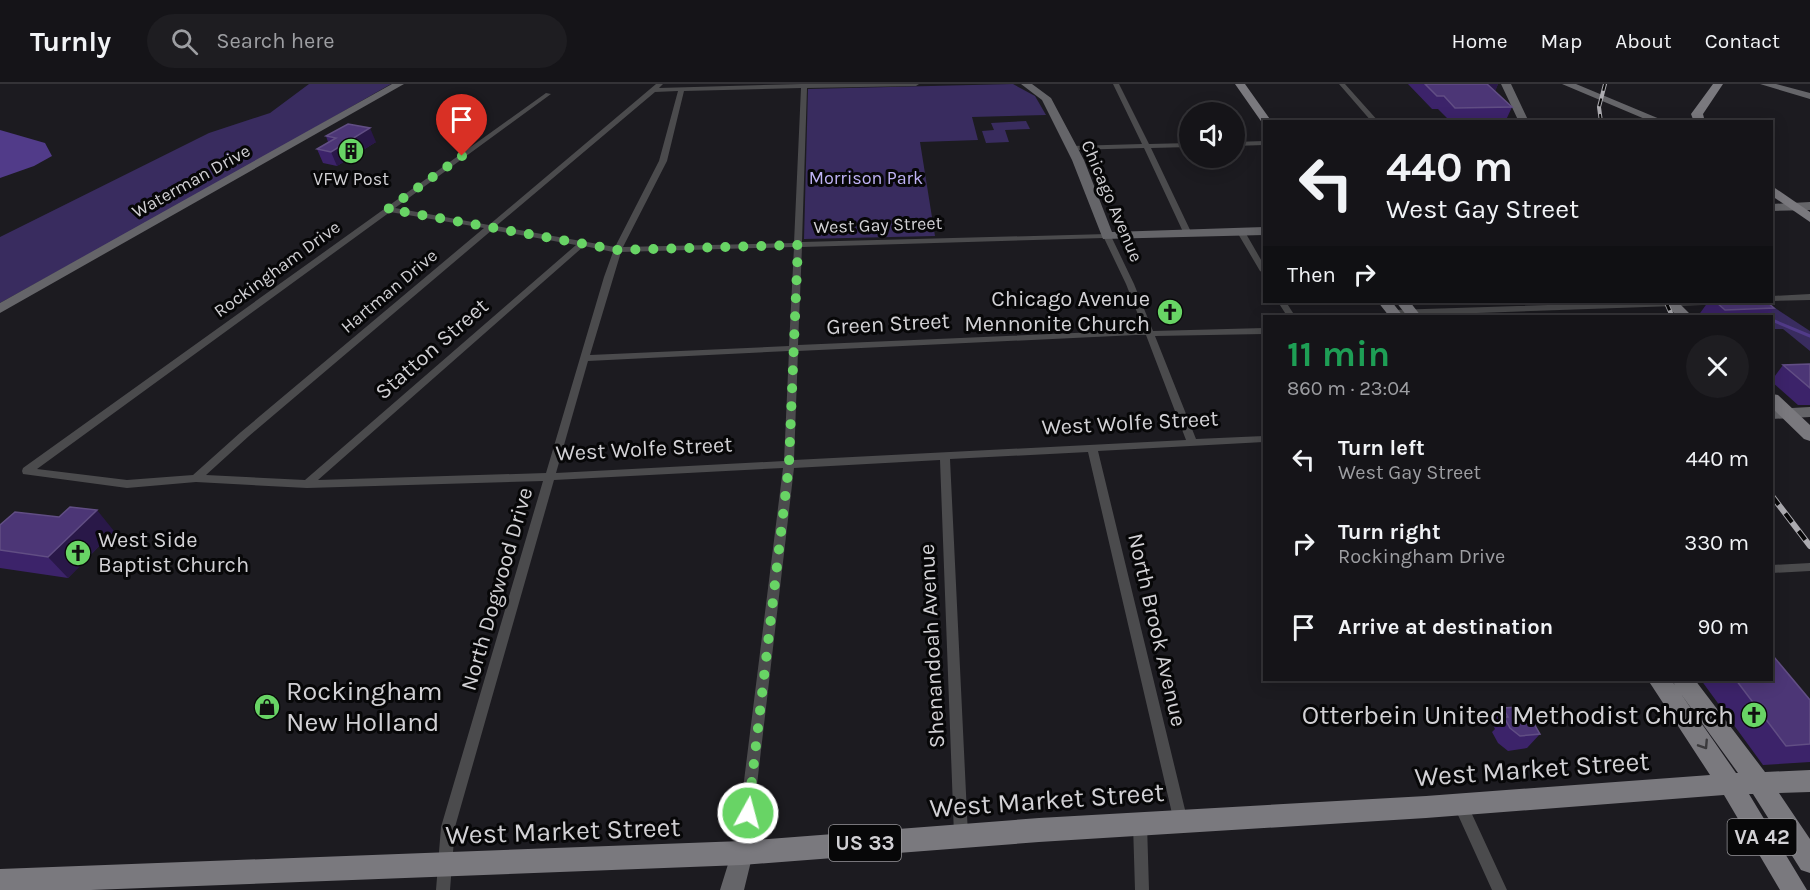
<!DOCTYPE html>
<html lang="en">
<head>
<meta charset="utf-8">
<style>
  body { margin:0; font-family:Karla,sans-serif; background:#1e1d21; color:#f1f3f6; height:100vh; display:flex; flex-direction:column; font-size:22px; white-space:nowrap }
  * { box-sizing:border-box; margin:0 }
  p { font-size:20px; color:#9d9ea2 }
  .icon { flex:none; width:33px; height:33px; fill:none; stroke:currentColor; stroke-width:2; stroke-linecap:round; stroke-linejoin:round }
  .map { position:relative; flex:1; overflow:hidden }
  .side { position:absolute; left:1263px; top:231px; width:510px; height:366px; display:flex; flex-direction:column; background:#151418; border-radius:0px; box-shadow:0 3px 15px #0003,0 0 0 2px #343337 }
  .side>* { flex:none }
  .hud { position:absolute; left:1263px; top:36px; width:510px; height:183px; border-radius:0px; box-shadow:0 3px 15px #0003,0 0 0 2px #343337; background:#151418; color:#f1f3f6; overflow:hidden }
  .fabs { position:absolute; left:1179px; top:18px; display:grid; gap:12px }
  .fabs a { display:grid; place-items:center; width:66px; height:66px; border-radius:50%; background:#151418; box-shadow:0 3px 15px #0003,0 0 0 2px #343337; font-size:30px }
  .pin { position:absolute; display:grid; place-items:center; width:51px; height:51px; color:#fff; margin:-62px -26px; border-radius:50% 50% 50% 0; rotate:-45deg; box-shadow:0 0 6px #0007 }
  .pin .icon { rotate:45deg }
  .me { position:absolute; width:66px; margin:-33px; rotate:7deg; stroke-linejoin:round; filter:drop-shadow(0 0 4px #0008) }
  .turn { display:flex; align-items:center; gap:21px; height:126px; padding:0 24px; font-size:27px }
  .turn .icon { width:78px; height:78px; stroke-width:2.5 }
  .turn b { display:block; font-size:42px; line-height:51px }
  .then { display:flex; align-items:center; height:57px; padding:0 24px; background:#0003; gap:12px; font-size:22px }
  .round { display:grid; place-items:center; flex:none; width:63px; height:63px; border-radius:32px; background:#1e1d21 }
  .head { display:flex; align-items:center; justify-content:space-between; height:102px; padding:0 24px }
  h1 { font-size:36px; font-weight:700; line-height:45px; color:#1e9e55 }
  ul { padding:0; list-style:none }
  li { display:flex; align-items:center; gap:18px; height:84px; padding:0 24px }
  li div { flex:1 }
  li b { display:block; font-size:22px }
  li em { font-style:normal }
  header { display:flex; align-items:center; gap:36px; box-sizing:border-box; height:84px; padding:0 30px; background:#151418; border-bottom:2px solid #343337 }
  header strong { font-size:28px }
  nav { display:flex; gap:33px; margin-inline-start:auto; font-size:21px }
  .search { width:420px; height:54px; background:#1e1d21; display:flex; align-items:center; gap:15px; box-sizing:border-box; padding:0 21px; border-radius:33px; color:#9d9ea2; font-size:22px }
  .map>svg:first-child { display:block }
</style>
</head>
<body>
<header>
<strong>Turnly</strong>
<div class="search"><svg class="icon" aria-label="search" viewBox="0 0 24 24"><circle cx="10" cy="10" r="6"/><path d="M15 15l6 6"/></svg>Search here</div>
<nav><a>Home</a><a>Map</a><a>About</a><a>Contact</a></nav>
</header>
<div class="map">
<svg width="1810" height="806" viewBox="0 0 1810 806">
  <rect width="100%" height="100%" fill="#1c1b20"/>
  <!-- green -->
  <path fill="#392c5f" d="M309,0h82l-173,99 -218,120v-66l209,-104 61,-20z
    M1013,0l22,12 11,19 -74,2 6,23 -58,2 15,94 -131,3 4,-150z
    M1026,37l4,8 -25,1 4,12 -23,1 -4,-12 12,-1 -3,-7z
    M1769,220l41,27v20l-27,-22h-11v-13h-26z"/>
  <!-- water -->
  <path fill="#513b89" d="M0,46l45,13 7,13 -18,10 -34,12z"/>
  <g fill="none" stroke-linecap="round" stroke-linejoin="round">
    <!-- stream -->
    <path stroke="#513b89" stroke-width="3" d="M1772,236l38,16"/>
    <!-- street -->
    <path fill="#4b4b4d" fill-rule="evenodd" d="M656,0h7l-4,4 142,-4h118l-3,2 -109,2 -5,154 305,-8 4,2 23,48 19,47 111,-3v6l-109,2 41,103 68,-3v6l-166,9 90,371 -2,5 -5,2 -5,-2 -2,-5 -86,-370 -138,7 18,376 -2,5 -5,2 -5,-2 -2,-5 -14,-375 -146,8 -45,385 -2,5 -5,2 -5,-2 -2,-5 48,-385 -229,12 -99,347 -5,63h-14l5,-63 102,-346 -236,7 -111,-6 -69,6 -104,-14 -1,-3 1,-3 523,-375 5,1 -156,114 94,17zM801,4l-7,155 -171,4 44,-86 17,-70zM678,7l-19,70 -44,86 -119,-21 159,-134zM390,128l94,16 -243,204 -48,43 -66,5 -90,-11zM492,146l84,15 -271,235 -99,-5 43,-39zM1104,154l22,46 18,46 -346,15 4,-98zM584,162l29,6 -9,25 -58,196 -228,7zM794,163l-5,99 -199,9 31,-103zM1136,251h10l40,105 -392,20 4,-109zM789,267l-5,110 -228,12 32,-112z
      M1113,0h6l30,60 41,-1v4l-39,1 41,86 -1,2h-6l-1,-2 -40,-86 -72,2 -3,-2 3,-2 70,-2z
      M1339,0h6l34,38h-7z
      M1264,57v4l-30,1v-4z
      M1238,146h3l4,2 19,33v8l-4,-2 -23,-39z
      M1810,210v6l-38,1v-5z
      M1278,218h8l9,14h-8z
      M1645,218h62l-4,3 -310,11 -4,-3 4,-3z
      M1810,479v8l-38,2v-8z
      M1460,714l5,1 42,91h-15l-39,-86 2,-5z
      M1140,733l5,2 2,5 2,66h-14l-2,-66 2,-5z"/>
    <!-- secondary -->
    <path fill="#656569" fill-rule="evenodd" d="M392,0h12l-404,229v-10z
      M1021,0h11l19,14 33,62 28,72 152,-5v8l-161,4 -31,-79 -30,-60z
      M1501,0h10l18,38h-10z
      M1562,0h14l91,38h-15z
      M1760,0h16l34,9v6z
      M1810,118v8l-38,1v-7z
      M1810,323v10l-38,2v-10z
      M742,758l8,3 3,8 -9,37h-24l14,-45z"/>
    <!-- primary -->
    <path fill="#7a797e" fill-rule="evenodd" d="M1235,0h10l27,38h-8l-1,2z
      M1713,0h10l-20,30 2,8h-11l-3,-8z
      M1772,102l38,26v10l-38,-26z
      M1378,218h14l11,14h-14z
      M1396,218h14l11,14h-14z
      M1666,218h15l-1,2 12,12h-15l-12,-12z
      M1772,310l6,1 32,30v16l-6,-2 -32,-31z
      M1648,596h23l4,5 -3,-5h23l70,92 45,-2v22l-31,1 31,46v34l-9,-3 -48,-76h-4l58,96h-27l-56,-95 -298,23 -387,24 -297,23 -651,25h-91v-21l742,-28 297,-23 387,-22 284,-21zM1681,610l57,79h-2z"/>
    <!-- rail-far2 casing -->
    <g stroke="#acabb0" stroke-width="4">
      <path id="rail-far2" d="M1601,38l-2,-15 6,-23"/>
    </g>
    <!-- rail-far1 casing -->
    <g stroke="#acabb0" stroke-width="4.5">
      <path id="rail-far1" d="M1666,218l6,14"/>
    </g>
    <!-- rail casing -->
    <g stroke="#acabb0" stroke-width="6">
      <path id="rail" d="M1772,412l38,50"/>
    </g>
    <!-- rail-far2 -->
    <use href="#rail-far2" stroke="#070708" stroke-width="2" stroke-dasharray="8" stroke-linecap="butt"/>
    <!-- rail-far1 -->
    <use href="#rail-far1" stroke="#070708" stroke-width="3" stroke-dasharray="9" stroke-linecap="butt"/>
    <!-- rail -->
    <use href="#rail" stroke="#070708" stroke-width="4" stroke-dasharray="11" stroke-linecap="butt"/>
  </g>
  <!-- wall -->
  <path fill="#3c236a" d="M1408,0h90l-3,7 17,16 -6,13 -56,1 -12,-12h-6z
    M326,52l50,6 -39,24 -14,-3 -6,-14 11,-7z
    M1708,218h59l7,6 -6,8h-70z
    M1810,280v41h-12l-26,-23v-2l11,-15z
    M0,441l114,6 -46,47 -68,-10z
    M1701,596h71l38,20v62l-47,3z
    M1503,624l21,8 16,18 -13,14 -19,3 -10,-8 -6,-11 3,-3 -3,-6z"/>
  <!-- shaded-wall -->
  <path fill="#291848" d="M1482,0h16l-3,8z
    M370,44l6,14 -39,24 -6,-14z
    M97,426l17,21 -46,47 -20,-21z"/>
  <!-- building -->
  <path fill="#4c3676" stroke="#614e84" stroke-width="1.5" d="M1425,0h62l25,23 -57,1 -11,-12h-7z
    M348,40l22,4 -39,24 -14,-3 19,-11 -10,-2z
    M1716,218h51l7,6 -49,2z
    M1810,280v24l-27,-23z
    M70,423l27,3 -49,47 -48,-7v-25l15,-13 44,5z
    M1772,573h2l36,43v44l-24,2 -50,-66h36z
    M1519,623l5,9 5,-1 11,19 -20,2 -10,-8 -6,-11h4l-5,-9z"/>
  <!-- one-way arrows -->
  <defs><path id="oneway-chevron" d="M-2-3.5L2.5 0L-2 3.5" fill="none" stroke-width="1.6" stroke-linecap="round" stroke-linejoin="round" transform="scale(1.5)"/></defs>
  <use stroke="#3b3a3d" href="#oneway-chevron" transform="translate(1704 661) rotate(57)"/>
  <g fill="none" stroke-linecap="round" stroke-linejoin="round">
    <!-- route -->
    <path stroke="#68d465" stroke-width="10" stroke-dasharray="0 18" d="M462,72l-74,53 230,41 180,-5 -9,219 -41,349"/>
  </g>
  <!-- icons -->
  <defs>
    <g id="building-disc" transform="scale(1.35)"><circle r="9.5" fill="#68d465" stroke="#070708"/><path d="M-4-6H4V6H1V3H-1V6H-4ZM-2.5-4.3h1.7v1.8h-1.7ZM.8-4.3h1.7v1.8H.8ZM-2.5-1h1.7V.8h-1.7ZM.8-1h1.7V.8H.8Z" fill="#111"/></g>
    <g id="church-disc" transform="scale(1.35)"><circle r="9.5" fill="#68d465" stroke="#070708"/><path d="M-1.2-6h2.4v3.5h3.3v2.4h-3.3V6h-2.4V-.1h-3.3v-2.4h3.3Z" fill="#111"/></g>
    <g id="shop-disc" transform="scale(1.35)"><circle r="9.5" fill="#68d465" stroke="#070708"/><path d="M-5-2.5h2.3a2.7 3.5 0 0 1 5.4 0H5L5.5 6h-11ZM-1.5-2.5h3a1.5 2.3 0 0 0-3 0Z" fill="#111"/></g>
  </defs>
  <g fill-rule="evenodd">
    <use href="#building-disc" x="351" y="67"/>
    <use href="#church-disc" x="1170" y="228"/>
    <use href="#church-disc" x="78" y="469"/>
    <use href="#shop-disc" x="267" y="623"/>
    <use href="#church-disc" x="1754" y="631"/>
  </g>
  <g text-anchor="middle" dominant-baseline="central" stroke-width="6" stroke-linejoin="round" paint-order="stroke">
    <!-- far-park labels -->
    <g font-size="18" fill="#c0b3f5" stroke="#070708">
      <text x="866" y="94">Morrison Park</text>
    </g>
    <!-- far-poi labels -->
    <g font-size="18" fill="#d2d1d5" stroke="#070708">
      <text x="351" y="95">VFW Post</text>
    </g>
    <!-- far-street labels -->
    <g font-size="18" fill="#d2d1d5" stroke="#070708">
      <text transform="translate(191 97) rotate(-29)">Waterman Drive</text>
      <text transform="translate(1112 117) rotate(67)">Chicago Avenue</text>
      <text transform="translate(878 141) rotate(-2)">West Gay Street</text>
      <text transform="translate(277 185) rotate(-36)">Rockingham Drive</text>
      <text transform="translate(389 207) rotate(-40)">Hartman Drive</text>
    </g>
    <!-- shield labels -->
    <g fill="#070708" stroke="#959498" stroke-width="1.5">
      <rect x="1727.5" y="735" width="69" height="36" rx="4.5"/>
      <rect x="829" y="741" width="72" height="36" rx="4.5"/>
    </g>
    <g font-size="21" font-weight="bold" fill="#d2d1d5">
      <text x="1762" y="753">VA 42</text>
      <text x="865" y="759">US 33</text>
    </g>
    <!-- poi labels -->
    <g font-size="22" fill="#d2d1d5" stroke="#070708" text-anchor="end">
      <text x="1150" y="215">Chicago Avenue<tspan x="1150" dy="25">Mennonite Church</tspan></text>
      <text x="98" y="456" text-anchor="start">West Side<tspan x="98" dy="25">Baptist Church</tspan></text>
    </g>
    <!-- street labels -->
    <g font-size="22" fill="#d2d1d5" stroke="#070708">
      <text transform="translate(888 240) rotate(-3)">Green Street</text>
      <text transform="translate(432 265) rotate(-41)">Statton Street</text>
      <text transform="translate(1130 339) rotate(-3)">West Wolfe Street</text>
      <text transform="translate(644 365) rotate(-3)">West Wolfe Street</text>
      <text transform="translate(497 505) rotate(-74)">North Dogwood Drive</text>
      <text transform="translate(1157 546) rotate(77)">North Brook Avenue</text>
      <text transform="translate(932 562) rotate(-93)">Shenandoah Avenue</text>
    </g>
    <!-- near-poi labels -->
    <g font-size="27" fill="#d2d1d5" stroke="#070708" text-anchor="start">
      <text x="286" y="607">Rockingham<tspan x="286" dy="31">New Holland</tspan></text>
      <text x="1734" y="631" text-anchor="end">Otterbein United Methodist Church</text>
    </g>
    <!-- near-street labels -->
    <g font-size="27" fill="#d2d1d5" stroke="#070708">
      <text transform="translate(1532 685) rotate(-4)">West Market Street</text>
      <text transform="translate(1047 716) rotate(-4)">West Market Street</text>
      <text transform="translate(563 747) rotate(-2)">West Market Street</text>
    </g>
  </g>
</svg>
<div class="fabs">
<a><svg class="icon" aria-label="sound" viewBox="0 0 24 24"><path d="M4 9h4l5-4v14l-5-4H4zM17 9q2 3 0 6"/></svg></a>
</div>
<div class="pin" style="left:462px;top:72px;background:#d93025"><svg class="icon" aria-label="arrive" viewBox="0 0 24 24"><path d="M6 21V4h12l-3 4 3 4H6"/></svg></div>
<svg class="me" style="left:748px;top:729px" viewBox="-20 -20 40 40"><circle r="17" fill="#68d465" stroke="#fff" stroke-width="3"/><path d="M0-11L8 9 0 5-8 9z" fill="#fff"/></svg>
<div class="hud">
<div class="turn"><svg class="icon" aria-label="left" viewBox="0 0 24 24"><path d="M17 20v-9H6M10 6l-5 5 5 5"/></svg><div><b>440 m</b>West Gay Street</div></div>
<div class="then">Then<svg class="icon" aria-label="right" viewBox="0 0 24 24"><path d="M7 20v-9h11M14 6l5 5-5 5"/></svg></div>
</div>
<section class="side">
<div class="head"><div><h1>11 min</h1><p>860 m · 23:04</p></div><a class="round"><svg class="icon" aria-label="close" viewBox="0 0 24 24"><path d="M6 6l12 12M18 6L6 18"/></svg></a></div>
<ul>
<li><svg class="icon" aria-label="left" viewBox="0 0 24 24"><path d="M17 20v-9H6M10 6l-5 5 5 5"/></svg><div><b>Turn left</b><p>West Gay Street</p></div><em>440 m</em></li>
<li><svg class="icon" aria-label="right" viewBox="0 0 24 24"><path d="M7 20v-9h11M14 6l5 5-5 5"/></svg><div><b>Turn right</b><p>Rockingham Drive</p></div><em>330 m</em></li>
<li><svg class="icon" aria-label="arrive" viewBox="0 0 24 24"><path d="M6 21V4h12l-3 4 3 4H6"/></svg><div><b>Arrive at destination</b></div><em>90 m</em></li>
</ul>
</section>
</div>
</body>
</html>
